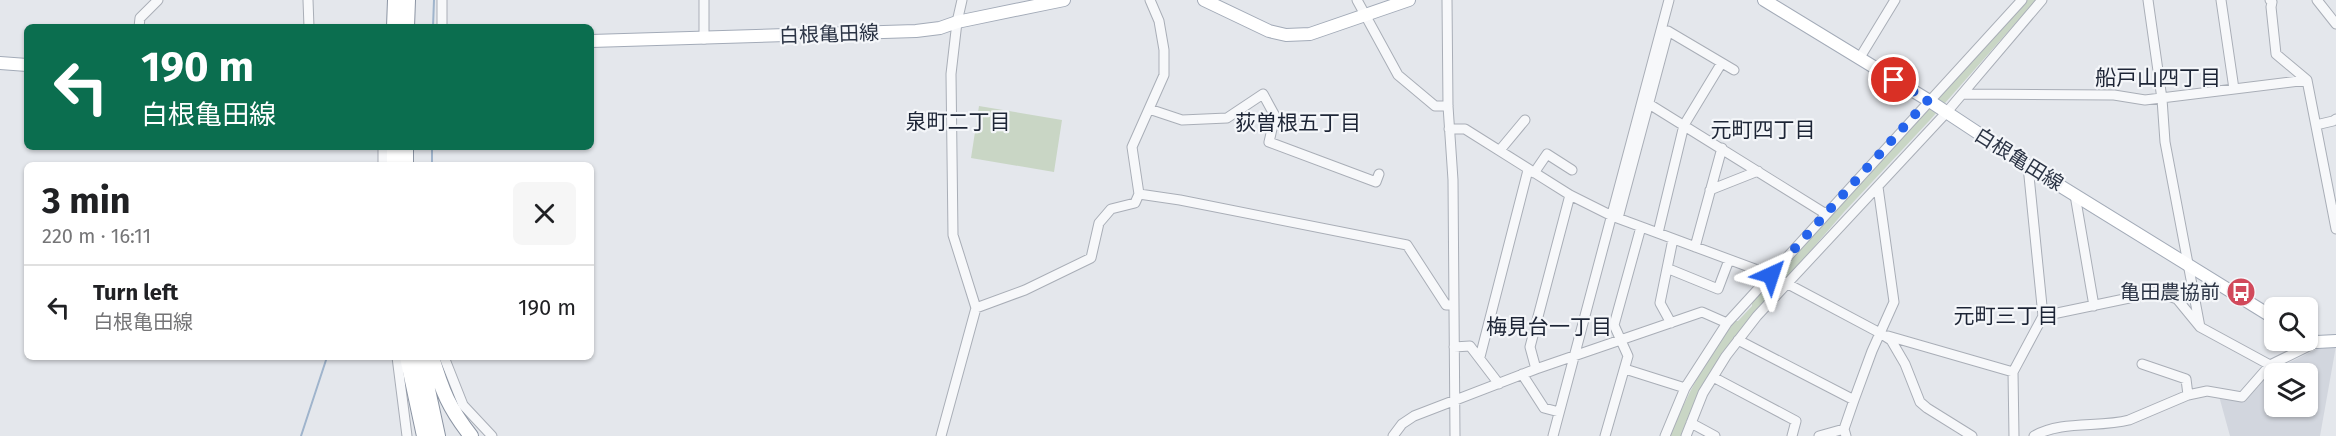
<!DOCTYPE html>
<html lang="en">
<head>
<meta charset="utf-8">
<style>
  body { margin:0; font-family:"Fira Sans","Noto Sans JP",sans-serif; background:#f6f6f6; color:#202124; height:100vh; display:flex; flex-direction:column; font-size:22px; white-space:nowrap }
  * { box-sizing:border-box; margin:0 }
  p { font-size:20px; color:#757577 }
  .icon { flex:none; width:33px; height:33px; fill:none; stroke:currentColor; stroke-width:2; stroke-linecap:round; stroke-linejoin:round }
  .map { position:relative; flex:1; overflow:hidden }
  .details { position:absolute; left:24px; top:162px; width:570px; height:198px; display:flex; flex-direction:column; background:#fff; border-radius:9px; box-shadow:0 2px 4px #0004 }
  .details>* { flex:none }
  .banner { position:absolute; left:24px; top:24px; width:570px; height:126px; border-radius:9px; box-shadow:0 2px 4px #0004; background:#0b6e4f; color:#fff; overflow:hidden }
  .buttons { position:absolute; left:2264px; top:297px; display:grid; gap:12px }
  .buttons a { display:grid; place-items:center; width:54px; height:54px; border-radius:9px; background:#fff; box-shadow:0 2px 4px #0004; font-size:30px }
  .pin { position:absolute; display:grid; place-items:center; width:51px; height:51px; color:#fff; margin:-26px; border:3px solid #fff; border-radius:50%; box-shadow:0 2px 6px #0007 }
  .me { position:absolute; width:66px; margin:-33px; rotate:42deg; stroke-linejoin:round; filter:drop-shadow(0 0 4px #0008) }
  .turn { display:flex; align-items:center; gap:21px; height:126px; padding:0 18px; font-size:27px }
  .turn .icon { width:78px; height:78px; stroke-width:2.5 }
  .turn b { display:block; font-size:42px; line-height:51px }
  .round { display:grid; place-items:center; flex:none; width:63px; height:63px; border-radius:9px; background:#f6f6f6 }
  .overview { display:flex; align-items:center; justify-content:space-between; height:102px; padding:0 18px }
  h1 { font-size:36px; font-weight:700; line-height:45px }
  ul { padding:0; list-style:none }
  li { display:flex; align-items:center; gap:18px; height:84px; padding:0 18px; border-top:2px solid #e0e0e0 }
  li div { flex:1 }
  li b { display:block; font-size:22px }
  li em { font-style:normal }
  .map>svg:first-child { display:block }
</style>
</head>
<body>
<div class="map">
<svg width="2336" height="436" viewBox="0 0 2336 436">
  <rect width="100%" height="100%" fill="#e4e7ec"/>
  <!-- built -->
  <path fill="#d2d6de" fill-rule="evenodd" d="M2336,346l-16,90h-90l-11,-40 27,4 14,-18 18,-14 43,-21zM2274,374h33v32h-33z"/>
  <!-- green -->
  <path fill="#c9d6c5" d="M2026,0h10l-106,120 -86,92 -69,80 -75,98 -19,46h-11c17,-42 37,-79 65,-115h3l14,-15v-5l107,-120h5l12,-14v-5z
    M979,106l83,14 -8,52 -83,-14z"/>
  <g fill="none" stroke-linecap="round" stroke-linejoin="round">
    <!-- stream -->
    <path stroke="#9fb4cc" stroke-width="2" d="M433,27l1,-27
      M432,147v18
      M301,436l26,-79"/>
    <!-- minor casing -->
    <g stroke="#a9aeb7" stroke-width="11">
      <path id="minor" d="M308,0l1,27
        M704,0v39
        M1357,0l41,75 37,31h13
        M1447,0l1,106 5,74 2,256
        M2148,0l14,99 3,43 35,185
        M2221,0l13,89
        M2270,0l2,2 -1,5 5,47 31,26 29,149
        M2317,0l19,24
        M139,27l1,-9 18,-18
        M442,27v-27
        M1859,59l36,-59
        M1962,94l152,1 31,5 162,-20
        M1649,104l177,110
        M1149,109l33,11 45,-2 36,-24 12,22 -6,26 107,40 3,-8
        M2316,125l17,-4 3,-2
        M1449,129h16l105,66 42,21 159,59 109,58 11,7 14,24 15,38 7,6 45,28
        M383,147v18
        M1500,150l25,-30
        M1534,173l13,-19 25,16
        M1710,190l48,-19
        M1139,194l41,6 227,45 39,60h8
        M2075,195l19,111
        M1618,218l50,-187 66,39
        M1658,233l26,-108 37,-61
        M1695,247l27,-99
        M1669,269l49,20 11,-29
        M976,308l49,-18 66,-32 8,-35 12,-14 24,-6 4,-9 -7,-47 32,-72v-25l-5,-29 -9,-21
        M2043,316l115,-24 19,7 23,28 70,38
        M1671,323l-11,-20 13,-64
        M1888,336l125,36
        M1738,340l116,60
        M1454,347l16,-1 29,38
        M397,357l10,79
        M444,357l19,48 29,31
        M1480,357l48,-187
        M2142,364l44,15 2,16
        M1536,369l-6,-22 40,-152
        M1625,369l60,19
        M1522,374l22,34 15,4
        M1713,377l83,44 -4,15
        M1691,423l24,13
        M941,436l35,-128 -23,-73 -2,-161 6,-52 5,-22
        M1393,436l9,-12 12,-8 122,-47 166,-57 25,11
        M1553,436l116,-436
        M1605,436l23,-80 -14,-31 27,-98
        M1665,436l20,-48 42,-65 295,-323
        M1686,436l17,-43 23,-37 31,-40 189,-203 96,-113
        M1819,436l25,-7
        M1846,436l-2,-7 10,-29 18,-49 22,-49 -16,-115
        M2014,436l-1,-64 30,-56 -15,-150
        M2034,436c28,-16 65,-8 95,-16l59,-25 19,-4 35,6 28,-32 47,-23"/>
    </g>
    <!-- major casing -->
    <g stroke="#a3abb8" stroke-width="14">
      <path id="major" d="M1204,0l65,31 17,4 24,-1 99,-34
        M1764,0l164,100 100,66 246,152
        M591,41l325,-10 24,-3 17,-6 107,-22
        M0,63l27,2
        M2307,337l10,5 19,-1"/>
    </g>
    <!-- highway casing -->
    <g stroke="#8b94a3" stroke-width="16">
      <path id="highway" d="M394,27l1,-27
        M407,27l1,-27
        M406,147v18
        M394,165v-18
        M407,357l17,79
        M421,357l17,79
        M432,357c10,34 17,51 39,79"/>
    </g>
    <!-- minor -->
    <use href="#minor" stroke="#f7f8fa" stroke-width="9"/>
    <!-- major -->
    <use href="#major" stroke="#fff" stroke-width="12"/>
    <!-- highway -->
    <use href="#highway" stroke="#fff" stroke-width="14"/>
  </g>
  <g fill="none" stroke-linecap="round" stroke-linejoin="round">
    <!-- route -->
    <path stroke="#2563eb" stroke-width="10" stroke-dasharray="0 18" d="M1771,275l157,-175 -34,-20"/>
  </g>
  <!-- icons -->
  <defs>
    <g id="bus-disc" transform="scale(1.5)"><circle r="9.5" fill="#d1495b" stroke="#f4f6f9"/><path d="M-5-6H5V4H4V6H2V4H-2V6H-4V4H-5ZM-3.5-4V0h7V-4ZM-3.5 1.2v1.5H-2V1.2ZM2 1.2v1.5H3.5V1.2Z" fill="#fff"/></g>
  </defs>
  <g fill-rule="evenodd">
    <use href="#bus-disc" x="2241" y="292"/>
  </g>
  <g text-anchor="middle" dominant-baseline="central" stroke-width="4.5" stroke-linejoin="round" paint-order="stroke">
    <!-- street labels -->
    <g font-size="20" fill="#2b3445" stroke="#f4f6f9">
      <text transform="translate(829 34) rotate(-2)">白根亀田線</text>
      <text transform="translate(2019 159) rotate(32)">白根亀田線</text>
    </g>
    <!-- poi labels -->
    <g font-size="20" fill="#2b3445" stroke="#f4f6f9" text-anchor="end">
      <text x="2220" y="292">亀田農協前</text>
    </g>
    <!-- neighbourhood labels -->
    <g font-size="21" fill="#1d2536" stroke="#f4f6f9">
      <text x="2158" y="78">船戸山四丁目</text>
      <text x="958" y="122">泉町二丁目</text>
      <text x="1298" y="123">荻曽根五丁目</text>
      <text x="1763" y="130">元町四丁目</text>
      <text x="2006" y="316">元町三丁目</text>
      <text x="1549" y="327">梅見台一丁目</text>
    </g>
  </g>
</svg>
<div class="buttons">
<a><svg class="icon" aria-label="search" viewBox="0 0 24 24"><circle cx="10" cy="10" r="6"/><path d="M15 15l6 6"/></svg></a>
<a><svg class="icon" aria-label="layers" viewBox="0 0 24 24"><path d="M12 4l9 5-9 5-9-5zM3 14l9 5 9-5"/></svg></a>
</div>
<div class="pin" style="left:1894px;top:80px;background:#d93025"><svg class="icon" aria-label="arrive" viewBox="0 0 24 24"><path d="M6 21V4h12l-3 4 3 4H6"/></svg></div>
<svg class="me" style="left:1771px;top:275px" viewBox="-20 -20 40 40"><path d="M0-17L14 15 0 8-14 15z" fill="#2563eb" stroke="#fff" stroke-width="4"/></svg>
<div class="banner">
<div class="turn"><svg class="icon" aria-label="left" viewBox="0 0 24 24"><path d="M17 20v-9H6M10 6l-5 5 5 5"/></svg><div><b>190 m</b>白根亀田線</div></div>
</div>
<section class="details">
<div class="overview"><div><h1>3 min</h1><p>220 m · 16:11</p></div><a class="round"><svg class="icon" aria-label="close" viewBox="0 0 24 24"><path d="M6 6l12 12M18 6L6 18"/></svg></a></div>
<ul>
<li><svg class="icon" aria-label="left" viewBox="0 0 24 24"><path d="M17 20v-9H6M10 6l-5 5 5 5"/></svg><div><b>Turn left</b><p>白根亀田線</p></div><em>190 m</em></li>
</ul>
</section>
</div>
</body>
</html>
